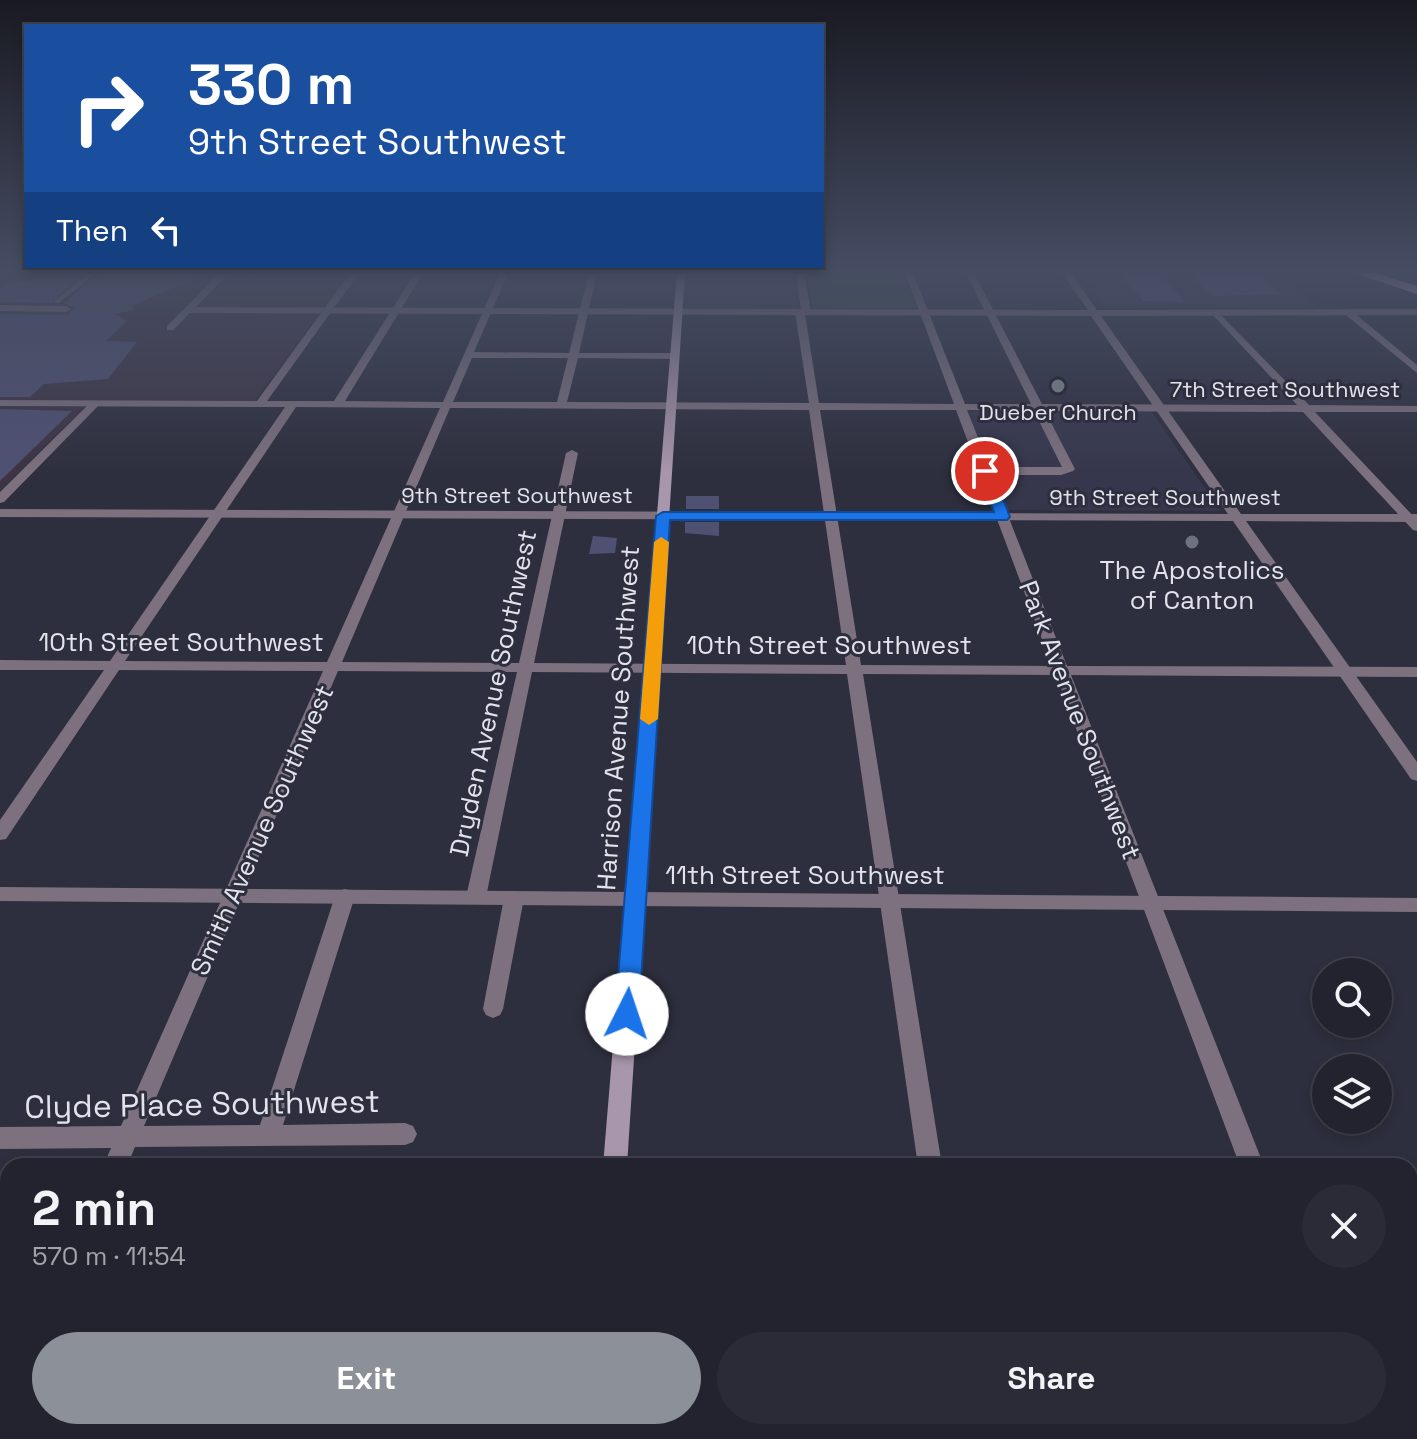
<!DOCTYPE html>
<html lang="en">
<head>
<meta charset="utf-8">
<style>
  body { margin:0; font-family:"Space Grotesk",sans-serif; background:#2a2b36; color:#f1f3f6; height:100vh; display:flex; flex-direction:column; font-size:30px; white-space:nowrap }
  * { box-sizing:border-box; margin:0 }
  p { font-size:26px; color:#a2a4aa }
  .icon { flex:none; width:44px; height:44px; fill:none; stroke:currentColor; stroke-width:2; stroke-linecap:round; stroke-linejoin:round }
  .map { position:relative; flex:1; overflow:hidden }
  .side { position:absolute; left:0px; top:1158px; width:1418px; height:282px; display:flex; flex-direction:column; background:#22232e; border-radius:24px 24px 0 0; box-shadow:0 4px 12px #0003,0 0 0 2px #3f404a }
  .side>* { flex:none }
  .top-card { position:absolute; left:24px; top:24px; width:800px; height:244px; border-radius:0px; box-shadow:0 4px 12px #0003,0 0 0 2px #3f404a; background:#1a4fa0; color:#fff; overflow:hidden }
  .buttons { position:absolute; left:1312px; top:958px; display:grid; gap:16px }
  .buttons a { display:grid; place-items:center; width:80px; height:80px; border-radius:50%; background:#22232e; box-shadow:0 4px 12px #0003,0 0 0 2px #3f404a; font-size:40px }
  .pin { position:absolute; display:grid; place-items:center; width:68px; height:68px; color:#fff; margin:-34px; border:4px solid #fff; border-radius:50%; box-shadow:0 2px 8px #0007 }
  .me { position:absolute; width:88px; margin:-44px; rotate:4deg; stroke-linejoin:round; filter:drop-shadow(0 0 6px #0008) }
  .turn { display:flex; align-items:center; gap:28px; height:168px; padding:0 32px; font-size:36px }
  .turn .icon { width:104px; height:104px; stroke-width:2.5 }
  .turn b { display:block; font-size:56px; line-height:68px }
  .then { display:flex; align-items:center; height:76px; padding:0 32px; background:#0003; gap:16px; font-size:30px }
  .round { display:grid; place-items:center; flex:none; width:84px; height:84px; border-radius:42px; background:#2a2b36 }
  .head { display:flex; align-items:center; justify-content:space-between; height:136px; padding:0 32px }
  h1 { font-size:48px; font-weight:700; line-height:60px }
  .button { display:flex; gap:16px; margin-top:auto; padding:16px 32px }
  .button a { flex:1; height:92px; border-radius:48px; background:#8c9099; color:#fff; font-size:32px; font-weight:700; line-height:92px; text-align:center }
  .button a+a { background:#2a2b36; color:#f1f3f6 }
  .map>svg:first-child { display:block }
</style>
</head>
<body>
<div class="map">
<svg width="1417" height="1439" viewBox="0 0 1417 1439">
  <rect width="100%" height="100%" fill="#2e2f3e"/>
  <!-- built -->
  <path fill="#36374c" d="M688,273h105l6,36 -114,-1z
    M1081,273h191l48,35 -214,-2z
    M968,411l184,1 69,99 -213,-1z"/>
  <!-- medical -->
  <path fill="#3d3445" d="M0,273h349l-95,129 -163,-1 -91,90z"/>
  <!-- green -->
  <path fill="#314e41" d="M806,273h98l13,35h-104z"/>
  <!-- building -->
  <path fill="#4f5173" d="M100,273h108l-76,33 3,4 -21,4 13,7 -21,20 31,1 -29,37 -64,5 -14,13h-30v-83l68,1 6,-7 -10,-5z
    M1192,273h65l23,21 -69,2z
    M1122,275h40l23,27 -42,-1z
    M48,277l26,4 -22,22 -52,-1v-14l14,-6h19l1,-4z
    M0,409l72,2 -72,70z
    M686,496h33v13h-33z
    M685,522h34v14l-34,-3z
    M593,536l24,2 -2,15 -26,1z"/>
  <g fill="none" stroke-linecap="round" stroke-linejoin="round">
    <!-- pedestrian -->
    <path fill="#7d717f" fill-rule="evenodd" d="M89,273h7l-37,30h-4v-2z"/>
    <!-- minor -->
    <path fill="#7d717f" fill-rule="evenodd" d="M350,273h9l-92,128h67l81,-128h8l-78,128 98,1 57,-129h8l-34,79 95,1 20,-80h8l-18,80h96l5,3 -5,3 -97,-1 -11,44 242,1 -14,-91 6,-2 -5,-37h8l7,39 -6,2 14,89 135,1 -49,-131h8l52,131h66l-65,-131h8l68,131 255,1 -84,-90 -2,-2 5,-3 93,95 108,1v6h-102l102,108v11l-4,-1 -110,-118 -258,-1 30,58 -2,2 -12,4h-69l75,191 350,1v10l-346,-2 193,491h-24l-184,-491 -193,-1 79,492h-24l-71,-492 -315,-2 -46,225 -3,5 -7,2 -7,-2 -3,-5 51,-225 -179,-1 -194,455 116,-1 75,-229 3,-5 7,-2 7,2 3,5 -72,229 122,-2 8,3 4,8 -4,8 -8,3 -270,2 -8,19h-24l8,-18 -111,1v-22l121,-1 202,-455 -204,-1 -113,169 -6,1v-20l104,-150h-104v-10l110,1 175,-254 -285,-1v-6l257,1zM472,358h96l-11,44h-104zM296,407l144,1 -113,254 -202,-1zM450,408l359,2 37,255 -312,-2 44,-210 -6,-3 -6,3 -47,210 -177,-1zM820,410h136l96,256 -191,-1zM967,410l67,1 28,56h-72z
      M0,305l66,1 5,3 -5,3 -66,-1z
      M1347,312h6l64,53v8l-70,-57z
      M514,891l7,2 3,5 -21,111 -3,6 -7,3 -7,-3 -3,-6 21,-111 3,-5z
      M1410,1285h7v26h-7z
      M8,1398v34h6l-3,7h-11v-38z
      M956,1432h28l1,7h-28z
      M1341,1432h28l3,7h-28z"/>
    <!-- tertiary -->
    <path fill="#7d717f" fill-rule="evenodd" d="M220,273h9l-33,34 892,3 -26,-37h9l26,37 320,-1v6l-316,1 140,198h176v8l-171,-1 171,241v19l-6,-2 -178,-258 -1233,-4v-8l1228,5 -137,-198 -901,-3 -17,17h-6v-4z
      M91,402l9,2 -96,98 -4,1v-11z
      M0,887l1417,11v14l-1417,-11z"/>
    <!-- secondary -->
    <path fill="#a896ac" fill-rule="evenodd" d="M677,273h8l-58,893h-24z
      M581,1432h28v7h-28z"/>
    <!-- motorway -->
    <path fill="#e7cbed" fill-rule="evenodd" d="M1355,273h21l41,13v8z"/>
  </g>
  <!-- sky -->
  <linearGradient id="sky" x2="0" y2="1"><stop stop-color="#191a22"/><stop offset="0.57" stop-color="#464d63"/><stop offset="1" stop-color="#464d63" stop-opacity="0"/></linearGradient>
  <rect width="1417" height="475" fill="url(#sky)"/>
  <!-- route -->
  <path fill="#1a73e8" stroke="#114b97" stroke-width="2" d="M985,467l7,4 18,46 -3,3h-337l-31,494 -4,7 -8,3 -9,-3 -3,-7 41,-498 7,-4h331l-16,-41z"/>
  <!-- slow -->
  <path fill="#f59e0b" d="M661,537l8,5 -11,177 -9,6 -9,-6 14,-177z"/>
  <!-- markers -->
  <g fill="#6b7280" stroke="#2e2f3e" stroke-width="3">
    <circle cx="1058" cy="386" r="8"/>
    <circle cx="1192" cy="542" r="8"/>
  </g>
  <g text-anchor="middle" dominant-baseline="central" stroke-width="6" stroke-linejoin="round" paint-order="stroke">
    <!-- far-street labels -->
    <g font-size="22" fill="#e2e3ec" stroke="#2e2f3e">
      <text x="1285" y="389">7th Street Southwest</text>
      <text x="517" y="495">9th Street Southwest</text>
      <text x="1165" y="497">9th Street Southwest</text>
    </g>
    <!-- far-poi labels -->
    <g font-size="22" fill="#e2e3ec" stroke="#2e2f3e">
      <text x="1058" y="412">Dueber Church</text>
    </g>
    <!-- poi labels -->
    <g font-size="26" fill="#e2e3ec" stroke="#2e2f3e">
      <text x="1192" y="570">The Apostolics<tspan x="1192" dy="30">of Canton</tspan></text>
    </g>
    <!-- street labels -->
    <g font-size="26" fill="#e2e3ec" stroke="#2e2f3e">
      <text x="181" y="642">10th Street Southwest</text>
      <text x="829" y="645">10th Street Southwest</text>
      <text transform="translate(493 693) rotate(-78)">Dryden Avenue Southwest</text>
      <text transform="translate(618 718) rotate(-86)">Harrison Avenue Southwest</text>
      <text transform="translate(1080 720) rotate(69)">Park Avenue Southwest</text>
      <text transform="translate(262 830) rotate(-66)">Smith Avenue Southwest</text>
      <text x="805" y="875">11th Street Southwest</text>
    </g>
    <!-- near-street labels -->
    <g font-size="32" fill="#e2e3ec" stroke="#2e2f3e">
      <text transform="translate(202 1104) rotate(-1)">Clyde Place Southwest</text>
    </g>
  </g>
</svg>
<div class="buttons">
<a><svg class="icon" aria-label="search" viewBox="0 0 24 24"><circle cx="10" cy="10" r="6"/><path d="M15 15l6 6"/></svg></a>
<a><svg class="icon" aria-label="layers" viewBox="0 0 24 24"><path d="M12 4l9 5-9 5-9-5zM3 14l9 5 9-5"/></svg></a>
</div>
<div class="pin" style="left:985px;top:471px;background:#d93025"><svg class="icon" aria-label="arrive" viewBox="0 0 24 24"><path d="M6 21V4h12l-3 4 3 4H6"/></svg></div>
<svg class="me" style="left:627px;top:1014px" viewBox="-20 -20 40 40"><circle r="19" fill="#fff"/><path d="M0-13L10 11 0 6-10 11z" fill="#1a73e8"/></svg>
<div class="top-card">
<div class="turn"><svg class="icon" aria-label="right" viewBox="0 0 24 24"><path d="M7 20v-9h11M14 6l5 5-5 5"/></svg><div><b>330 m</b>9th Street Southwest</div></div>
<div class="then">Then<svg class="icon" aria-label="left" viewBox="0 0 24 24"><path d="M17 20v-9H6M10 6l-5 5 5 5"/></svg></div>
</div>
<section class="side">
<div class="head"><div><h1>2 min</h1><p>570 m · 11:54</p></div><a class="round"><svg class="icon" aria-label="close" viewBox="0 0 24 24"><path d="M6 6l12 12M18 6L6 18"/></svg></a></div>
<div class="button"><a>Exit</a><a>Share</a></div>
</section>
</div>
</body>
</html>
